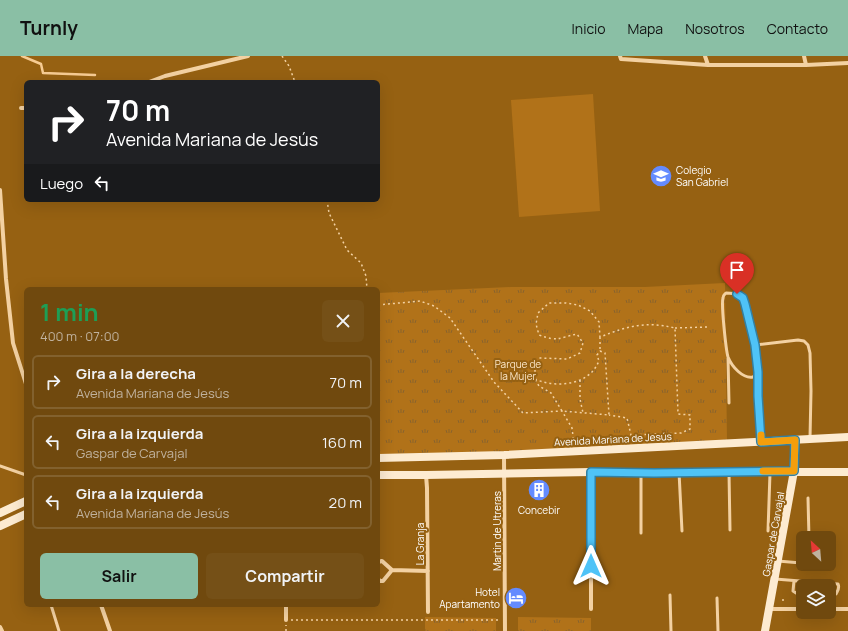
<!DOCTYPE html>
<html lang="es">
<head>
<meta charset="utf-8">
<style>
  body { margin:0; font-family:Manrope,sans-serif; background:#755017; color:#f1f3f6; height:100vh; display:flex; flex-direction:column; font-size:15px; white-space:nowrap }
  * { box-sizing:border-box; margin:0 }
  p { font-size:13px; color:#c0b29e }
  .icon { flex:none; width:22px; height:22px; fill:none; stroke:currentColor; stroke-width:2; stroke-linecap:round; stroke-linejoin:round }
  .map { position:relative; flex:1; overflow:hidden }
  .drawer { position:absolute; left:24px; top:231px; width:356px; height:320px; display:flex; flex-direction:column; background:#70490e; border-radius:6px; box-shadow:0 4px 16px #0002 }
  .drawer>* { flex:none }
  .hud { position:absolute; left:24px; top:24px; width:356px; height:122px; border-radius:6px; box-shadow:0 4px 16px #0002; background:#202124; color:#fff; overflow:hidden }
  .needle { width:26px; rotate:334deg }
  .buttons { position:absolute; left:796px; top:475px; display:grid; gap:8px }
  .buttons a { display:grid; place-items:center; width:40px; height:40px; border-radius:6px; background:#70490e; box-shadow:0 4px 16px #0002; font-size:20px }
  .pin { position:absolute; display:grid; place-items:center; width:34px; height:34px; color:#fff; margin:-41px -17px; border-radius:50% 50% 50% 0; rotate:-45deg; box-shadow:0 0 4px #0007 }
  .pin .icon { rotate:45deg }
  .me { position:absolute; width:44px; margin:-22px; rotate:0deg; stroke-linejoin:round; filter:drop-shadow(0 0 3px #0008) }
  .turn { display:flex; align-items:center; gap:14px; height:84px; padding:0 16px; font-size:18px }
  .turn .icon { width:52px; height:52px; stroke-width:2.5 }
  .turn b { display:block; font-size:28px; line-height:34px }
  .then { display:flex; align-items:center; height:38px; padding:0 16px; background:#0003; gap:8px; font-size:15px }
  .round { display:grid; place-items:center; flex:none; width:42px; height:42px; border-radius:6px; background:#755017 }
  .summary { display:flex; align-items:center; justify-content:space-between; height:68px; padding:0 16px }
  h1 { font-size:24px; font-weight:700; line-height:30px; color:#1e9e55 }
  .button { display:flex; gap:8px; margin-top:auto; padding:8px 16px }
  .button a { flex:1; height:46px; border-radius:6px; background:#8abfa5; color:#111; font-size:16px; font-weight:700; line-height:46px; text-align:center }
  .button a+a { background:#755017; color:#f1f3f6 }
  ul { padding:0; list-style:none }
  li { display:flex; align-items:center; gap:12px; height:54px; margin:0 8px 6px; padding:0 8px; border:2px solid #82612e; border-radius:6px }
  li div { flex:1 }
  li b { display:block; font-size:15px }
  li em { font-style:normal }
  header { display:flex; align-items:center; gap:24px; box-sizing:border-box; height:56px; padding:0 20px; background:#8abfa5; color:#111 }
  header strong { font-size:19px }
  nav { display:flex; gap:22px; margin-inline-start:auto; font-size:14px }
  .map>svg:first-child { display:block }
</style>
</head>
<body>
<header>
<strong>Turnly</strong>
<nav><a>Inicio</a><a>Mapa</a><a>Nosotros</a><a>Contacto</a></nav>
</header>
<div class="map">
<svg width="848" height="575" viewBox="0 0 848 575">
  <defs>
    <pattern id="park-tufts" width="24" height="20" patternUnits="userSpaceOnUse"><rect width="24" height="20" fill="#b17219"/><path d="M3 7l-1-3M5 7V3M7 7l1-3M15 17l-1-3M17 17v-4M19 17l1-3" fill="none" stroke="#89632d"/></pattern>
  </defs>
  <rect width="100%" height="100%" fill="#966112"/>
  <!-- park -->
  <path fill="url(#park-tufts)" d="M725,227l2,161 -152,7 -197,4v-162l133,-6h134z
    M425,561l71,1v13h-71z
    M518,561l73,1v13h-73z"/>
  <!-- pitch -->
  <path fill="#b17219" d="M593,38l7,117 -81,6 -8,-117z"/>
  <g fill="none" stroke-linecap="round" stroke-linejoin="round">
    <!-- stream -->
    <path stroke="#f7cc93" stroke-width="2.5" d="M22,0l19,8 2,9 52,2"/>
    <!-- path -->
    <path stroke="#f3d1a2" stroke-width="1.5" stroke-dasharray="2 3" stroke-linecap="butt" d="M282,0l7,10 6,16
      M327,144l2,13 18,37 14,13 5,13 1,13
      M378,249l42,-4 14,5 16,12 44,64 29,31 39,-2 10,17 2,16
      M675,272l32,-1
      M600,281v14
      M535,323c17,8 43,7 57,-7 3,-3 5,-7 7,-11l-2,-6 3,-4 5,2 4,62 -47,-4 -11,-18 -12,-7 -4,-7v-11l4,-10 28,1 13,-6 3,-10 -6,-9c-19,4 -19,8 -38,1l-3,-11 2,-11 11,-10h17l12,2 12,6 9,11 1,15c28,-11 45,-16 75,-9l3,86 12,1v14l-9,4 -50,2 -4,-17 -18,-3
      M580,324v19l3,14
      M782,544h3
      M291,564h208
      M286,575v-6"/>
    <!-- lane -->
    <path stroke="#f3d1a2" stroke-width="3" d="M726,237c11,0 16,2 19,11l10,41 3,27 -5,5c-10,2 -21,-10 -25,-20 -2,-7 -7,-53 -5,-59 0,-3 1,-3 3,-5z
      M755,289l43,-5 6,1 4,4 2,8 1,38 -1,47
      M728,302l1,45
      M758,316l3,68
      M0,410l26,9
      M679,416l3,59
      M641,417v60
      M729,417l1,57
      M808,442l1,40
      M768,475l2,-58
      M778,505l23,2 2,-1
      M775,523l63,5c2,4 0,6 -2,10h-7
      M794,525l-1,10 3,2h7
      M670,539l1,36
      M717,542l1,33
      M51,549l8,26"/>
    <!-- street -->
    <path stroke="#f3d1a2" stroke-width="4" d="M620,0l1,3 87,6h98l42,-2
      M705,0l3,9
      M804,0l2,9
      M149,26l16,-6 83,-20
      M21,52h5
      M0,134l6,89 7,64 13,41
      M504,399l1,176
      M426,419l1,13 1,124
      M378,506l4,-1 10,9 36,1
      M378,523l2,2h3l9,-11
      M101,549l9,26
      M286,549v15
      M591,553v-137
      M770,553h33
      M829,553h19
      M0,571l2,4"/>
    <!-- secondary -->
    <path stroke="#fdebd1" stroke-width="8" d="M378,402l126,-3 344,-18
      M378,419h48l165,-3h257
      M0,457l26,-12
      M0,470l26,-12
      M765,575l29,-160 1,-31"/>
  </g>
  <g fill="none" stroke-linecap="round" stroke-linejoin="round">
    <!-- route casing -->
    <g stroke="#337fa1" stroke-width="10">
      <path id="route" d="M591,510v-94l63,1 140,-2 1,-31 -34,2 -3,-46v-24l-3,-27 -10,-41 -2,-6 -6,-4"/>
    </g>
    <!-- route -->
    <use href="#route" stroke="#4fc3f7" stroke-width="7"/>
    <!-- slow -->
    <path stroke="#f59e0b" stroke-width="7" d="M761,379v7l34,-2 -1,31h-31"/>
  </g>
  <!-- icons -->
  <defs>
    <g id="university-disc" transform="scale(1.15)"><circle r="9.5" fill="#648bff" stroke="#966112"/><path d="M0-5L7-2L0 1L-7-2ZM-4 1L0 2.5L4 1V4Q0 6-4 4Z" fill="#fff"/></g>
    <g id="building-disc" transform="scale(1.15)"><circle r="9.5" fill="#648bff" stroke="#966112"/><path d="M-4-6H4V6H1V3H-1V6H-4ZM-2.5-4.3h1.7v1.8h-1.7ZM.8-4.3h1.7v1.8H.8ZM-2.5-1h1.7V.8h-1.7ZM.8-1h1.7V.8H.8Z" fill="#fff"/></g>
    <g id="hotel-disc" transform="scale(1.15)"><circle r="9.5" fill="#648bff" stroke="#966112"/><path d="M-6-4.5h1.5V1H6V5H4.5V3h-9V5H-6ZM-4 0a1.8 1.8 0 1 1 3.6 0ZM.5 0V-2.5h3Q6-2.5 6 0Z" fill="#fff"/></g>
  </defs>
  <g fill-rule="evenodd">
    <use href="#university-disc" x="661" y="120"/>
    <use href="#building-disc" x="539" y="434"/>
    <use href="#hotel-disc" x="516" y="542"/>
  </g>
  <g text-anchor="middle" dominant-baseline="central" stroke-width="4" stroke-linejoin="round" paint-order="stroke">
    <!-- poi labels -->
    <g font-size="10" fill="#fff" stroke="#966112" text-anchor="start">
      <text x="676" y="114">Colegio<tspan x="676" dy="12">San Gabriel</tspan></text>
      <text x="539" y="454" text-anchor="middle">Concebir</text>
      <text x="500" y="536" text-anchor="end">Hotel<tspan x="500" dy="12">Apartamento</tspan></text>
    </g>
    <!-- park labels -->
    <g font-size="10" fill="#fde8ca" stroke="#966112">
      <text x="518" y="308">Parque de<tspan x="518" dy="12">la Mujer</tspan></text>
    </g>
    <!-- street labels -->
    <g font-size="10" fill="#fff" stroke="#966112">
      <text transform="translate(613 383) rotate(-3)">Avenida Mariana de Jesús</text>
      <text transform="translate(497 475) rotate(-90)">Martin de Utreras</text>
      <text transform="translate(773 478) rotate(-80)">Gaspar de Carvajal</text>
      <text transform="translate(420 488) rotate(-90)">La Granja</text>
    </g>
  </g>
</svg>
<div class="buttons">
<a><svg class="needle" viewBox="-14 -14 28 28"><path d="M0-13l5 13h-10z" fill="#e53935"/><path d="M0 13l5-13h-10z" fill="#c0b29e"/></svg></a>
<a><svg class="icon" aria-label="layers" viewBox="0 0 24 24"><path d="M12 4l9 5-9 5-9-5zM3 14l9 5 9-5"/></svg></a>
</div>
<div class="pin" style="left:737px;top:238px;background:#d93025"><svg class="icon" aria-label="arrive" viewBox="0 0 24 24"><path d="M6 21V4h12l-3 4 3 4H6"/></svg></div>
<svg class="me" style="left:591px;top:510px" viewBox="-20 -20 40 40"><path d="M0-17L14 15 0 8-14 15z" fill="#4fc3f7" stroke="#fff" stroke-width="4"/></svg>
<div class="hud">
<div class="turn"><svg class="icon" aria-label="right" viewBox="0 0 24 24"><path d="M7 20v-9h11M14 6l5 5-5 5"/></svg><div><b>70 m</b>Avenida Mariana de Jesús</div></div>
<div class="then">Luego<svg class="icon" aria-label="left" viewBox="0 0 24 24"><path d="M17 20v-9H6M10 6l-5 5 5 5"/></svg></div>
</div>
<section class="drawer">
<div class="summary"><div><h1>1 min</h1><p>400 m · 07:00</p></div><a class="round"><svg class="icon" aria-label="close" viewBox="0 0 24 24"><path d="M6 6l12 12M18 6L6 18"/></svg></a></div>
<ul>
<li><svg class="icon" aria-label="right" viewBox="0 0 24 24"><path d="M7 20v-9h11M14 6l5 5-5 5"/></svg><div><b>Gira a la derecha</b><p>Avenida Mariana de Jesús</p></div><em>70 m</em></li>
<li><svg class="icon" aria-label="left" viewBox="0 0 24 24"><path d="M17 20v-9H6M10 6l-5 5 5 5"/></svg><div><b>Gira a la izquierda</b><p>Gaspar de Carvajal</p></div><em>160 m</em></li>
<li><svg class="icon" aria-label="left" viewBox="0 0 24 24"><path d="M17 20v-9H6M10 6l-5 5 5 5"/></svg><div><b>Gira a la izquierda</b><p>Avenida Mariana de Jesús</p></div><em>20 m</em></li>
</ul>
<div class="button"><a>Salir</a><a>Compartir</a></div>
</section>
</div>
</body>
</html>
